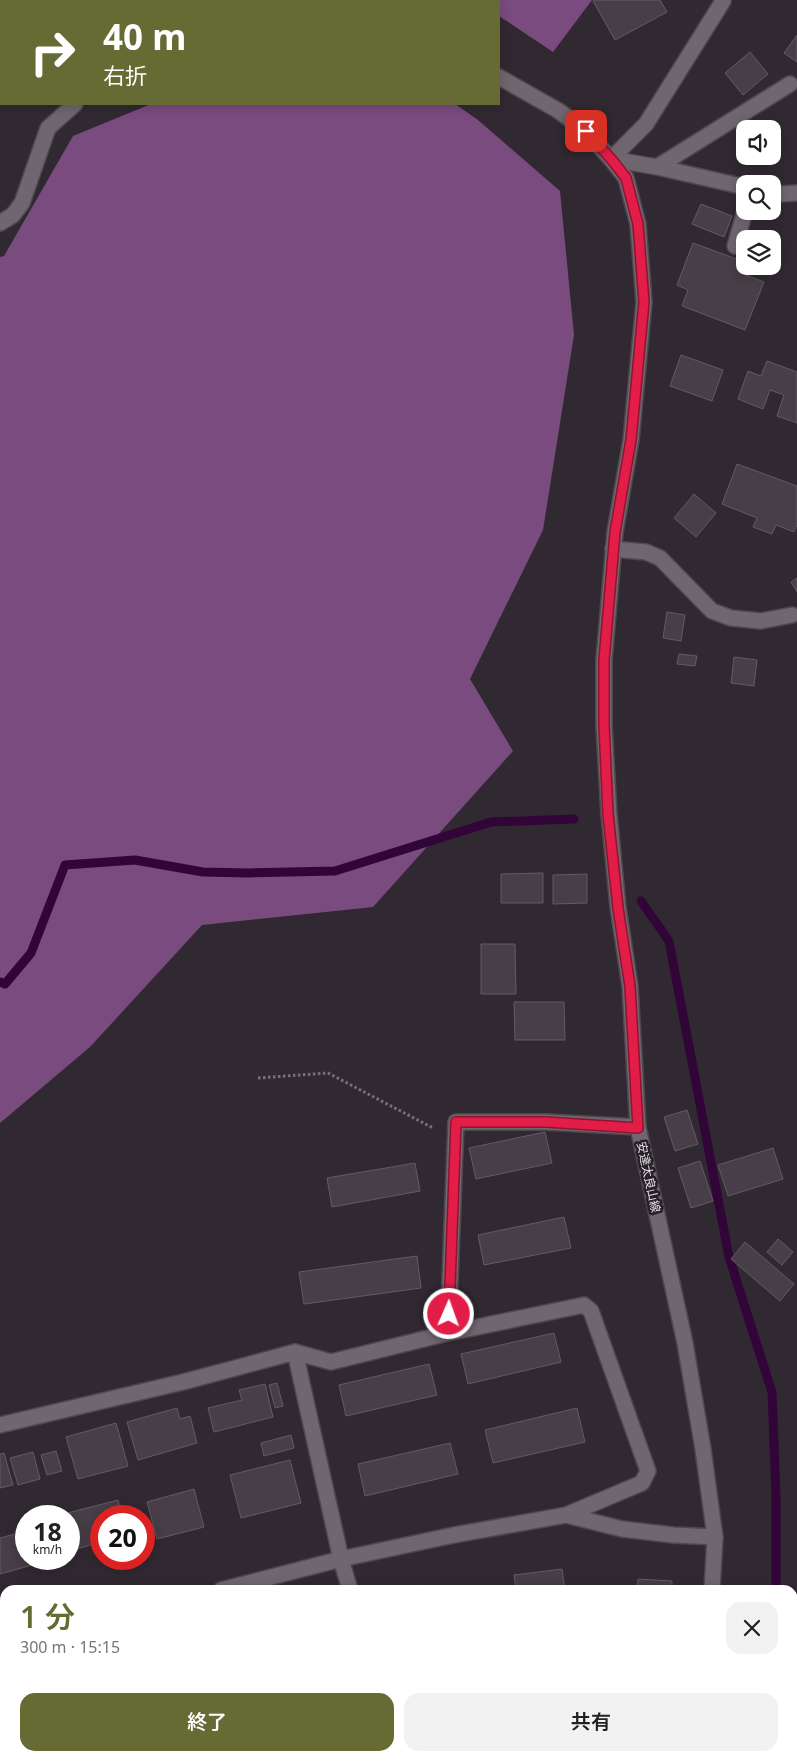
<!DOCTYPE html>
<html lang="ja">
<head>
<meta charset="utf-8">
<style>
  body { margin:0; font-family:"Noto Sans","Noto Sans JP",sans-serif; background:#f2f2f2; color:#222; height:100vh; display:flex; flex-direction:column; font-size:19px; white-space:nowrap }
  * { box-sizing:border-box; margin:0 }
  p { font-size:16px; color:#767676 }
  .icon { flex:none; width:28px; height:28px; fill:none; stroke:currentColor; stroke-width:2; stroke-linecap:round; stroke-linejoin:round }
  .map { position:relative; flex:1; overflow:hidden }
  .details { position:absolute; left:0px; top:1585px; width:798px; height:176px; display:flex; flex-direction:column; background:#fff; border-radius:15px 15px 0 0; box-shadow:0 2px 12px #0003 }
  .details>* { flex:none }
  .hud { position:absolute; left:0px; top:0px; width:500px; height:105px; box-shadow:0 2px 12px #0003; background:#666a33; color:#fff; overflow:hidden }
  .buttons { position:absolute; left:736px; top:120px; display:grid; gap:10px }
  .buttons a { display:grid; place-items:center; width:45px; height:45px; border-radius:10px; background:#fff; box-shadow:0 2px 12px #0003; font-size:25px }
  .speed { position:absolute; left:15px; top:1505px; display:flex; gap:10px; font-size:25px; font-weight:700; text-align:center }
  .speed>* { display:grid; place-content:center; width:65px; height:65px; border-radius:50%; background:#fff; box-shadow:0 2px 12px #0003; line-height:1 }
  .speed small { font-size:12px; font-weight:400 }
  .speed .limit { border:8px solid #d22; background:#fff; color:#111 }
  .pin { position:absolute; display:grid; place-items:center; width:42px; height:42px; color:#fff; margin:-21px; border-radius:10px; box-shadow:0 2px 8px #0006 }
  .me { position:absolute; width:55px; margin:-28px; rotate:2deg; stroke-linejoin:round; filter:drop-shadow(0 0 4px #0008) }
  .turn { display:flex; align-items:center; gap:18px; height:105px; padding:0 20px; font-size:22px }
  .turn .icon { width:65px; height:65px; stroke-width:2.5 }
  .turn b { display:block; font-size:35px; line-height:42px }
  .round { display:grid; place-items:center; flex:none; width:52px; height:52px; border-radius:15px; background:#f2f2f2 }
  .head { display:flex; align-items:center; justify-content:space-between; height:85px; padding:0 20px }
  h1 { font-size:30px; font-weight:600; line-height:38px; color:#666a33 }
  .button { display:flex; gap:10px; margin-top:auto; padding:10px 20px }
  .button a { flex:1; height:58px; border-radius:15px; background:#666a33; color:#fff; font-size:20px; font-weight:600; line-height:58px; text-align:center }
  .button a+a { background:#f2f2f2; color:#222 }
  .map>svg:first-child { display:block }
</style>
</head>
<body>
<div class="map">
<svg width="797" height="1761" viewBox="0 0 797 1761">
  <rect width="100%" height="100%" fill="#312932"/>
  <!-- forest -->
  <path fill="#7a4b7f" d="M469,0h123l-39,52 -54,-36v-15z
    M151,104h304l23,16 82,71 14,144 -31,195 -73,149 43,72 -140,156 -171,18 -112,122 -90,76v-866l4,-1 69,-120z"/>
  <g fill="none" stroke-linecap="round" stroke-linejoin="round">
    <!-- stream -->
    <path stroke="#320538" stroke-width="9" d="M641,901l28,40 60,316 43,135 4,103v95
      M0,982l5,2 26,-31 34,-88 70,-5 68,12 45,1 87,-2 156,-49 83,-3
      M792,1700l5,29"/>
  </g>
  <!-- building -->
  <path fill="#473e48" stroke="#635a64" d="M595,0h65l7,12 -52,28 -22,-39z
    M797,35v27l-13,-9z
    M750,52l18,22 -25,21 -18,-22z
    M701,204l31,12 -8,21 -32,-13z
    M693,243l52,19v4h4l-3,9 18,7 -19,48 -63,-24 6,-16 -11,-5z
    M681,355l42,15 -11,31 -42,-15z
    M767,361l30,11v51l-20,-7 7,-21 -14,-5 -7,19 -25,-10 10,-28 13,5z
    M737,464l60,22v39l-3,7 -18,-7 -4,9 -19,-7 4,-9 -35,-14z
    M694,494l22,19 -20,24 -22,-19z
    M797,578v14l-6,-10z
    M667,612l18,3 -4,26 -18,-3z
    M679,654l18,2 -2,10 -18,-2z
    M734,657l23,3 -3,26 -23,-3z
    M543,873v30h-42v-29z
    M587,874v29l-34,1v-29z
    M481,944h34l1,50h-35z
    M514,1002h50l1,38h-50z
    M687,1110l11,34 -23,7 -11,-34z
    M545,1132l7,31 -76,16 -7,-31z
    M773,1148l10,31 -55,17 -10,-31z
    M700,1161l13,40 -22,7 -13,-40z
    M415,1163l5,28 -88,16 -5,-29z
    M564,1217l7,31 -87,17 -6,-30z
    M778,1239l15,13 -11,13 -15,-13z
    M745,1242l49,42 -14,17 -49,-42z
    M417,1256l4,32 -117,16 -5,-32z
    M554,1333l7,29 -93,22 -7,-30z
    M429,1364l8,31 -91,21 -7,-31z
    M277,1383l6,23 -8,2 -6,-23z
    M265,1384l8,33 -59,15 -6,-24 34,-8 -3,-10z
    M177,1408l3,11 10,-3 7,27 -59,17 -11,-38z
    M577,1408l8,34 -92,21 -8,-33z
    M116,1423l12,43 -50,13 -12,-42z
    M291,1435l3,13 -30,8 -3,-13z
    M450,1443l8,31 -93,22 -7,-32z
    M56,1451l6,20 -15,4 -6,-20z
    M33,1452l7,27 -22,6 -8,-27z
    M4,1453l9,32 -13,3v-34z
    M290,1460l11,43 -60,15 -11,-43z
    M194,1489l10,38 -47,12 -10,-37z
    M118,1500l4,16h-21v26l-31,9 -1,-35h-8l-1,-1z
    M26,1531v28h8l2,5 -36,10v-36z
    M562,1569l3,21h-49l-2,-15z
    M638,1579l34,2v9h-35z
    M423,1585l1,5h-26z
    M5,1727v28h-3l-2,-27z
    M32,1756h53l2,5h-53z
    M111,1756h61v1l-15,4h-45z
    M453,1756h41l-7,2v3h-33z
    M515,1756h48l-19,5h-28z
    M619,1756h46v5h-46z"/>
  <g fill="none" stroke-linecap="round" stroke-linejoin="round">
    <!-- lane casing -->
    <g stroke="#4d474e" stroke-width="18">
      <path id="lane" d="M448,1333l8,-211h90l92,5"/>
    </g>
    <!-- street casing -->
    <g stroke="#4d474e" stroke-width="18">
      <path id="street" d="M228,1l2,-1
        M611,159l35,-35 77,-123
        M611,159l46,8 88,20
        M657,167l133,-83
        M772,192l8,2 17,-1
        M0,223l13,-8 9,-12 26,-75 27,-24
        M735,246l10,-35
        M613,549l33,3 14,6 52,53 19,7 30,3 31,-6
        M0,1425l183,-43 112,-30
        M221,1590l120,-31 113,-24 112,-20 56,14 51,6 42,2
        M350,1590l-9,-31 -46,-207 36,10 117,-29 136,-28 7,6 57,160 -6,12 -76,32
        M0,1647l5,-1
        M395,1756l2,5
        M281,1761l19,-5"/>
    </g>
    <!-- secondary casing -->
    <g stroke="#4d474e" stroke-width="18">
      <path id="secondary" d="M301,0l4,1
        M499,77l60,34 26,20 26,28 15,19 12,46 6,78 -13,138 -16,92 -11,128v65l5,89 9,93 12,79 8,141 47,216 18,106 12,88 -3,53
        M701,1761v-5"/>
    </g>
    <!-- path -->
    <path stroke="#787179" stroke-width="3" stroke-dasharray="2.5 2.5" stroke-linecap="butt" d="M258,1078l70,-5 105,55"/>
    <!-- lane -->
    <use href="#lane" stroke="#6f6670" stroke-width="15"/>
    <!-- street -->
    <use href="#street" stroke="#6f6670" stroke-width="15"/>
    <!-- secondary -->
    <use href="#secondary" stroke="#6f6670" stroke-width="15"/>
  </g>
  <g fill="none" stroke-linecap="round" stroke-linejoin="round">
    <!-- route casing -->
    <g stroke="#92132f" stroke-width="12">
      <path id="route" d="M449,1314l7,-192h90l92,6 -8,-142 -12,-78 -10,-94 -4,-89v-65l11,-128 16,-92 13,-138 -6,-78 -12,-46 -14,-18 -26,-29"/>
    </g>
    <!-- route -->
    <use href="#route" stroke="#e11d48" stroke-width="9"/>
  </g>
  <g text-anchor="middle" dominant-baseline="central" stroke-width="5" stroke-linejoin="round" paint-order="stroke">
    <!-- street labels -->
    <g font-size="12" fill="#e2dde3" stroke="#272028">
      <text transform="translate(649 1177) rotate(78)">安達太良山線</text>
    </g>
  </g>
</svg>
<div class="buttons">
<a><svg class="icon" aria-label="sound" viewBox="0 0 24 24"><path d="M4 9h4l5-4v14l-5-4H4zM17 9q2 3 0 6"/></svg></a>
<a><svg class="icon" aria-label="search" viewBox="0 0 24 24"><circle cx="10" cy="10" r="6"/><path d="M15 15l6 6"/></svg></a>
<a><svg class="icon" aria-label="layers" viewBox="0 0 24 24"><path d="M12 4l9 5-9 5-9-5zM3 14l9 5 9-5"/></svg></a>
</div>
<div class="speed"><div>18<small>km/h</small></div><div class="limit">20</div></div>
<div class="pin" style="left:586px;top:131px;background:#d93025"><svg class="icon" aria-label="arrive" viewBox="0 0 24 24"><path d="M6 21V4h12l-3 4 3 4H6"/></svg></div>
<svg class="me" style="left:449px;top:1314px" viewBox="-20 -20 40 40"><circle r="17" fill="#e11d48" stroke="#fff" stroke-width="3"/><path d="M0-11L8 9 0 5-8 9z" fill="#fff"/></svg>
<div class="hud">
<div class="turn"><svg class="icon" aria-label="right" viewBox="0 0 24 24"><path d="M7 20v-9h11M14 6l5 5-5 5"/></svg><div><b>40 m</b>右折</div></div>
</div>
<section class="details">
<div class="head"><div><h1>1 分</h1><p>300 m · 15:15</p></div><a class="round"><svg class="icon" aria-label="close" viewBox="0 0 24 24"><path d="M6 6l12 12M18 6L6 18"/></svg></a></div>
<div class="button"><a>終了</a><a>共有</a></div>
</section>
</div>
</body>
</html>
